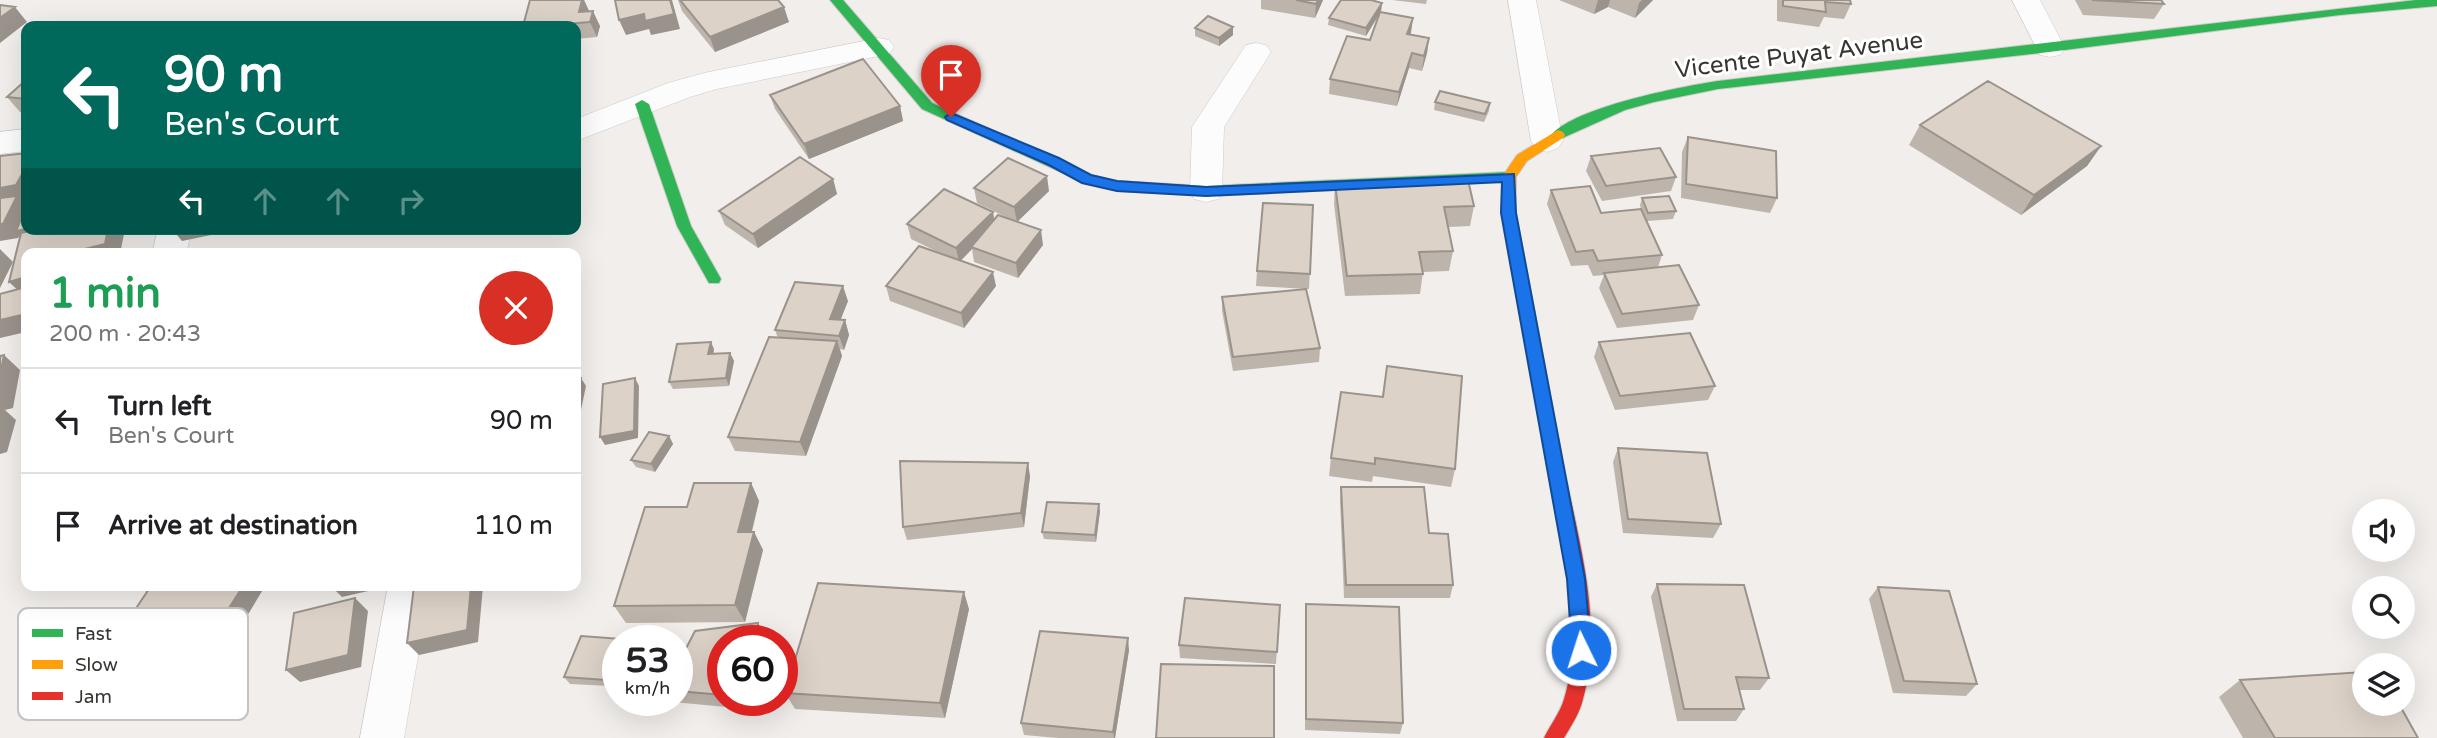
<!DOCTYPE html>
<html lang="en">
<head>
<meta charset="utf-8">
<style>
  body { margin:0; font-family:"Varela Round",sans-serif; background:#f2f2f2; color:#202124; height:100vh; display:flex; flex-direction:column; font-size:26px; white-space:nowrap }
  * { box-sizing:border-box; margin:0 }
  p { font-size:23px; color:#757577 }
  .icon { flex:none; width:38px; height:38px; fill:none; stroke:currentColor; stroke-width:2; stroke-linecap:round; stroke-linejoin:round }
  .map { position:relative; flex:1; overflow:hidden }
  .details { position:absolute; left:21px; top:248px; width:560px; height:343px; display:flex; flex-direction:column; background:#fff; border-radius:14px; box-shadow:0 7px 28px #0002 }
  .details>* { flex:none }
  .guide { position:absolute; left:21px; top:21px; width:560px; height:214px; border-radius:14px; box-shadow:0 7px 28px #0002; background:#00695c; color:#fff; overflow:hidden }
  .controls { position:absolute; left:2352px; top:499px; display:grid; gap:14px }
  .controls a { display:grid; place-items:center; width:63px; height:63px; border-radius:50%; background:#fff; box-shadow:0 7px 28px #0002; font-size:35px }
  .speed { position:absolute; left:602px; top:625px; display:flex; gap:14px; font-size:35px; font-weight:700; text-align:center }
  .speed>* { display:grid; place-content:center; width:91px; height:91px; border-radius:50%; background:#fff; box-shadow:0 7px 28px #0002; line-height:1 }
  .speed small { font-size:18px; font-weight:400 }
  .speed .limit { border:10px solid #d22; background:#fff; color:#111 }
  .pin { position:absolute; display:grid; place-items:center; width:60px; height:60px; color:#fff; margin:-72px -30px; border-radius:50% 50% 50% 0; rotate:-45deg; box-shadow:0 0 7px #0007 }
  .pin .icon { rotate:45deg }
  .me { position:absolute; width:77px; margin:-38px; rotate:356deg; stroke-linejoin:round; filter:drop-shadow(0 0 5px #0008) }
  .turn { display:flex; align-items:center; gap:24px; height:147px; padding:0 28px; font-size:32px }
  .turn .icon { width:91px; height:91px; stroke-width:2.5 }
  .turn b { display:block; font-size:49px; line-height:60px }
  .lanes { display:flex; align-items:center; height:66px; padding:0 28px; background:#0003; justify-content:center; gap:35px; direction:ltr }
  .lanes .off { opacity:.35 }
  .round { display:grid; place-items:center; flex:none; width:74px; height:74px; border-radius:37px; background:#f2f2f2 }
  .summary { display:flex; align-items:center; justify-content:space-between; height:119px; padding:0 28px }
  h1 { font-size:42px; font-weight:700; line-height:52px; color:#1e9e55 }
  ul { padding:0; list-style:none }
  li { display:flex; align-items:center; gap:21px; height:105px; padding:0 28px; border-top:2px solid #e0e0e0 }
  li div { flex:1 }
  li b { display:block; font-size:26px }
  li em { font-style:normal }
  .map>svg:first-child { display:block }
</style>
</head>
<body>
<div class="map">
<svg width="2437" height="738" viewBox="0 0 2437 738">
  <rect width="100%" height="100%" fill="#f1eeeb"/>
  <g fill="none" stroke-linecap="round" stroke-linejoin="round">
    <!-- street casing -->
    <g stroke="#cdcbc9" stroke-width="1">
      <path id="street" d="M1508,0h28l27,141 -5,7 -11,4 -11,-4 -5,-7z
        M2012,0h28l25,48 -5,7 -10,2 -10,-2z
        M879,38l10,2 5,7 -5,7 -172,35 -27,8 -114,44v-22l92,-36 36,-10z
        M1256,43l10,2 5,7 -47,75 -2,64 -4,8 -12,3 -12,-3 -4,-8 2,-64 54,-82z
        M26,129v22l-26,3v-22z
        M158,229h34l-6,25h-34z
        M388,586h42l-26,152h-44z"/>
    </g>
    <!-- fast casing -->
    <g stroke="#cdcbc9" stroke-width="2">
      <path id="fast" d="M830,0h13l89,103 159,72 26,6 89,5 303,-14 7,5 -7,5 -303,14 -89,-5 -30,-7 -165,-75z
        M2416,0h21v6l-97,9 -291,37 -331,37 -64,13 -29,8 -67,30 -7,-5c25,-28 128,-48 167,-54z
        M642,100l7,4 42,122 30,53 -2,4h-10l-32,-57 -42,-122z"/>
    </g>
    <!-- slow casing -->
    <g stroke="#cdcbc9" stroke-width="2">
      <path id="slow" d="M1558,130l5,2 2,3 -2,3 -36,23 -11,16v36l48,255 -2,5 -6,2 -6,-2 -2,-5 -46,-255 2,-39 13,-19z"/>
    </g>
    <!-- jam casing -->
    <g stroke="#cdcbc9" stroke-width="2">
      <path id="jam" d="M1556,461l6,2 2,5c15,73 40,157 19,231 -3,14 -12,27 -19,39h-20c6,-13 16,-25 20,-39 22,-70 -3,-160 -16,-231l2,-5z"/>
    </g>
    <!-- street -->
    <use href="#street" fill="#fdfcfc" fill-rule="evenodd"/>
    <!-- fast -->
    <use href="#fast" fill="#30b455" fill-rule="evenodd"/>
    <!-- slow -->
    <use href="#slow" fill="#ff9f0a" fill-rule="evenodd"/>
    <!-- jam -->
    <use href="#jam" fill="#e5322d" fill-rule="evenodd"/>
  </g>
  <!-- wall -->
  <path fill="#bdb5ac" d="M536,0h48l5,11 11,15 -3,11 -21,2v-13h-53z
    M678,0h100l11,22 -74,30 -33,-41z
    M1261,0h62l-8,18 -54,-9z
    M1392,0h35l-1,4z
    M1559,0h94l-18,18 -27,-11 -14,7z
    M1777,0h73l1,4 -7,15 -20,-2 -5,10 -42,-6z
    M2075,0h86l3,4 -10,15 -71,-4z
    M1382,3l-1,9 32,6 -3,17 19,3 -2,15 -5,18 -13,-3 -12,38 -68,-12 1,-15 40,-39 10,-27 -14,23 -38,-11 1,-7z
    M1195,28l38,7 -14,11 -24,-10z
    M26,80v33l-6,-1 -13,-15z
    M770,95l130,11 3,15 -94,38 -34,-50z
    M1435,102l55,1 -1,8 -5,11 -50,-12z
    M1920,125l181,21 -14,20 -66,49 -112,-70z
    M1688,137l89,61 -7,15 -89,-15 1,-46z
    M1591,156l85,21 -5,14 -69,10 -16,-30z
    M833,179l4,15 -79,54 -33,-23 -6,-14z
    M1335,184l139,22 -4,20 -22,1 5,24 -4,20 -26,1 -3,22 -75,2 -11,-92z
    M974,188l75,3 -32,31 26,23 -25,33 -44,-16 -2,-13 -11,12 35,25 -32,42 -74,-27 -4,-15 56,-32 -31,-15 -4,-15 86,-12 1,8 20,1 -37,-18z
    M1551,190l50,23 40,-4 -1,-4 2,-7 34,13 -3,8 -26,2 15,34 -4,12 41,38 -6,15 -76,8 -18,-40 5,-13 -11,1 -5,-11 -17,1 -24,-62z
    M1313,205l-4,84h-3l14,59 -1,14 -86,9 -11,-60v-14l84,-8 -50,-3 1,-15z
    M848,301l-8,19h5l4,15 -5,15 -4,-1 2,7 -36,100 -71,-5 -7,-14 50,-99 -3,-8z
    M1599,342l116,44 -7,14 -93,10 -21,-53z
    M714,349l-1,5 17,-1 4,8 -5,25 -56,3 -4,-7z
    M1387,366l68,103 -4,18 -78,-11 -1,6 -43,-6 2,-18 51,-61z
    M669,436l4,8 -18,28 -19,-5 -5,-7z
    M1618,448l103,76 -8,14 -90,-5 -10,-71z
    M1030,476l-6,51 -117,13 -4,-13z
    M751,483l8,18 -7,31h2l9,18 -18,72 -119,1 -12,-17 73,-99z
    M1341,487l88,46 24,52 -3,13h-106l-4,-98z
    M1100,511l-4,31 -52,-3 -2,-7z
    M1657,584l112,94 -9,12h-21l5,19 -8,12h-59l-26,-124z
    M151,586h114l-39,65 -89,-7 -17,-12z
    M1878,587l99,97 -11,12 -73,-3 -24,-94z
    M1306,604l97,119 -3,11 -95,-4v-114z
    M1280,605l-4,59 -96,-6 -1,-13z
    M969,609l-24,109 -150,-9 -10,-16z
    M758,623l7,12v5h-42v60h36l-1,10 -85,-8 -1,-2h5v-34l18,-35z
    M581,636l41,3 1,1h-5v28l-7,18 -41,-2 -6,-7z
    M1129,650l-14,88h-57l-34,-3 -3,-12z
    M2240,680l178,58h-175l-24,-41z"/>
  <!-- shaded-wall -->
  <path fill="#9a938c" d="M582,0h2l5,11 -10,1z
    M670,0h2l8,29 -29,6 -2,-6 -23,6 -7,-15z
    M1318,0h5l-8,18 1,-14z
    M1598,0h12l-2,7 -14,7z
    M1642,0h11l-18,18 4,-15z
    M1382,3l-1,8 -15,25v-8z
    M15,7l12,15 -27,21v-25z
    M784,7l5,15 -74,30 -5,-15z
    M593,11l7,15 -3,11 -7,-15z
    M1413,18l-2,15 -6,16 2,-15z
    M1233,27v8l-14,11v-8z
    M1429,38l-2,15 -5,18 2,-15z
    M1412,53l-3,15 -12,38 2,-14z
    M900,106l3,15 -94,38 -5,-15z
    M2101,146l-14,20 -66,49 13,-20z
    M26,167v34h-4l4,4v24h37l-40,10 -3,-4 -2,3 -18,3v-53z
    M1047,176l2,15 -32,31 -3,-15z
    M833,179l4,15 -79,54 -5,-14z
    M993,212l2,14 -24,21 1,2 -13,13 -3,-14z
    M108,229h17l-5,25h-55z
    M172,229h68l-58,12z
    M1041,230l2,15 -25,33 -2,-15z
    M0,249l13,13 -13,26z
    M993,272l3,14 -32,42 -3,-15z
    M26,277v19h-2l-15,-14z
    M843,286l5,15 -13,33 -5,-15z
    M26,314v18l-26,6v-18z
    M845,320l4,15 -5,15 -5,-14z
    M837,341l5,15 -36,100 -6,-14z
    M711,342l3,7 -2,13 -4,-8z
    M730,353l4,8 -5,25 -3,-8z
    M4,355l16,15 -7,38 -8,2 11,10 -9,32 -7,2v-79z
    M581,378l5,8 -9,43 -1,-25z
    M635,378l4,8 -1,52 -33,7 -5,-8z
    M669,436l4,8 -18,28 -4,-8z
    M1028,463l2,13 -6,51 -3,-14z
    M751,483l8,18 -12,49 -9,-18z
    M1099,504l1,7 -4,31 -1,-7z
    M754,532l9,18 -18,72 -10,-17z
    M243,586h22l-39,65 -16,-13z
    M353,586h37l-48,11 -7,-7z
    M471,586h12l-5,56 -59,13 -12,-12z
    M964,592l5,17 -24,109 -5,-15z
    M355,598l13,13 -7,56 -61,15 -14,-12z
    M758,623l7,12v5h-9z
    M1128,638l1,12 -14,88h-1l-1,-6z
    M618,649v19l-7,18 -5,-6z
    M752,700h7l-1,10z"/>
  <!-- building -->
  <path fill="#dcd2c8" stroke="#9a938c" stroke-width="2" d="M530,0h52l-3,12 14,-1 -3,11 -48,4h-19z
    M615,0h55l4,14 -29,7 -1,-7 -25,6z
    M680,0h98l6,7 -74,30z
    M1296,0h22l-2,4z
    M1341,0h30l11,3 -16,25 -37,-10z
    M1783,0h67l1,4 -26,-2 1,10 -43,-6z
    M2092,0h69l3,4z
    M0,5l15,2 -15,11z
    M1380,12l33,6 -6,16 22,4 -5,18 -12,-3 -13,39 -69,-13 17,-43 23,4z
    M1208,16l25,11 -14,11 -24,-10z
    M863,59l37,47 -96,38 -34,-49z
    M26,80v19l-19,-2z
    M1988,81l113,65 -67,49 -114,-70z
    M1440,91l50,12 -5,11 -50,-12z
    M1688,137l88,14 1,47 -91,-14z
    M1660,148l16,29 -70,9 -15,-30z
    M26,153v14l-10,18 -16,3v-32z
    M800,157l33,22 -80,55 -34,-23z
    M1008,158l39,18 -33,31 -40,-19z
    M1468,180l6,26 -30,1 9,44 -34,1 4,22 -76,2 -12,-92z
    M1590,186l11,27 40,-4 21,46 -64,6 -5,-11 -17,2 -25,-62z
    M944,189l49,23 -37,36 -49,-24z
    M17,196l-14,28h-3v-26z
    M1669,196l7,15 -28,2 -6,-15z
    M1263,203l50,2 -3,69 -53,-3z
    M26,207v22l-10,2z
    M998,215l43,15 -25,33 -45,-16z
    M38,229h70l-3,15 -40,10h-39v23l-17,5 12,-49z
    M919,246l74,26 -32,41 -75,-27z
    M1679,265l20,40 -77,9 -18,-41z
    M795,282l48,4 -13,33 15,1 -6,16 -64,-6z
    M26,287v27l-26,6v-26z
    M1306,289l14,59 -87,9 -11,-60z
    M1690,333l25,53 -95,10 -21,-54z
    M769,337l68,4 -37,101 -72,-5z
    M711,342l-3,12 22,-1 -4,25 -57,4 8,-38z
    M4,355l-4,20v-19z
    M1387,366l75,10 -7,93 -80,-11v6l-44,-6 10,-66 42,5z
    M581,378l-5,26v-25z
    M635,378l-1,53 -34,6 3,-53z
    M649,432l20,4 -18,28 -20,-4z
    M1618,448l89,5 14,71 -93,-5z
    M900,461l128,2 -7,50 -118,14z
    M694,483h57l-13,49h16l-19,73 -121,1 31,-99h42z
    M1341,487h83l5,46 19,1 5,51h-107z
    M1047,502l52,2 -4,31 -53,-3z
    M818,583l146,9 -24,111 -155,-10z
    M1657,584l87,1 25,93 -33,-1 8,32h-60z
    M151,586h92l-33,52 -90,-6z
    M335,586h18l-18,4z
    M414,586h57l-4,44 -60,13z
    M1878,587l71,4 28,93 -73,-3z
    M355,598l-7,57 -62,15 8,-57z
    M1185,598l95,7 -3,47 -98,-7z
    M1306,604l93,3 4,116 -97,-4z
    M758,623l-2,17h-33v55l-46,-4v-25l18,-35z
    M1040,631l88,7 -15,94 -92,-9z
    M581,636l41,3 -1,1h-3v9l-12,31 -42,-3z
    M1161,664l113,2v72h-118z
    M2364,672v32h35l19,34h-143l-35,-58z"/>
  <!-- route -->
  <path fill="#1a73e8" stroke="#114b97" stroke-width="2" d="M951,113l108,45 32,17 26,6 89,6 308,-13 2,39 69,366 6,71 -3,6 -7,2 -6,-2 -3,-6 -5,-71 -66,-366 1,-31 -296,14 -89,-5 -35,-8 -33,-18 -102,-45 -2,-3z"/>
  <g text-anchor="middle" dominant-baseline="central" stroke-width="6" stroke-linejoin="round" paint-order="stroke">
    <!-- street labels -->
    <g font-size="24" fill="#383633" stroke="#fff">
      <text transform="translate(1799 55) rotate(-7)">Vicente Puyat Avenue</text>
    </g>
  </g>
  <!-- legend -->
  <rect x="18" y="608" width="230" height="112" rx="10" fill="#fff" stroke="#c3c3c2" stroke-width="2"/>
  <rect x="32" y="629" width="31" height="8" fill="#30b455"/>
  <rect x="32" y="660" width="31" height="9" fill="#ff9f0a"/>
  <rect x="32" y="692" width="31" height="8" fill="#e5322d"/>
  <g font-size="19" fill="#383633">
    <text x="75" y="640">Fast</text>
    <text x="75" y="671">Slow</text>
    <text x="75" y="703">Jam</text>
  </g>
</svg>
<div class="controls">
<a><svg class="icon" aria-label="sound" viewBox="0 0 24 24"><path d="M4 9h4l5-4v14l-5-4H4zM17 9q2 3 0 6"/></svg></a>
<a><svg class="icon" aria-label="search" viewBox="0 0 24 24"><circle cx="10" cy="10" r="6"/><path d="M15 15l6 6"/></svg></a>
<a><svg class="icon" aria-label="layers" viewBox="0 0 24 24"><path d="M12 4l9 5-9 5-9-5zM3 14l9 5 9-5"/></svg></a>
</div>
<div class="speed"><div>53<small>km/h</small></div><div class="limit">60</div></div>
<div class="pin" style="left:951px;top:117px;background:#d93025"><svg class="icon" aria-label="arrive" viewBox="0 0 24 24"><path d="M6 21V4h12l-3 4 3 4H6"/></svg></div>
<svg class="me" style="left:1581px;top:650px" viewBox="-20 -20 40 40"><circle r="17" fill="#1a73e8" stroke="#fff" stroke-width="3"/><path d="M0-11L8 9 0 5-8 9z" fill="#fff"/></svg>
<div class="guide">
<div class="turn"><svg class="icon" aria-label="left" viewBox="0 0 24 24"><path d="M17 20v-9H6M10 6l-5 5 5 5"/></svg><div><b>90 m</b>Ben's Court</div></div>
<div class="lanes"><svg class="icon" aria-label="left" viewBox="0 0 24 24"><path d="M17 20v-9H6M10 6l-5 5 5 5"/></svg><svg class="icon off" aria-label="ahead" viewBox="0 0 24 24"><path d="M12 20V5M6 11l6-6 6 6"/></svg><svg class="icon off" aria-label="ahead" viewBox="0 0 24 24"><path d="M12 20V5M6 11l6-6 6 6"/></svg><svg class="icon off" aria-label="right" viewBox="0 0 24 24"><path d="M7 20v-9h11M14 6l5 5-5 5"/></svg></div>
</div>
<section class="details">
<div class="summary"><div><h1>1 min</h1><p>200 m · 20:43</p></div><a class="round" style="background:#d93025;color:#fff"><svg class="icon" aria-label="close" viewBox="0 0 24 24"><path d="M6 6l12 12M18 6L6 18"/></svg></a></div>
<ul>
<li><svg class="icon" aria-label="left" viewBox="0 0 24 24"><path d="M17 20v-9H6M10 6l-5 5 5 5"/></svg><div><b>Turn left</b><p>Ben's Court</p></div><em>90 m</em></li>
<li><svg class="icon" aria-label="arrive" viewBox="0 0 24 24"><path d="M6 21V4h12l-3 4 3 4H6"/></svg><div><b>Arrive at destination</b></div><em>110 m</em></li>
</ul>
</section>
</div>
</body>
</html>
